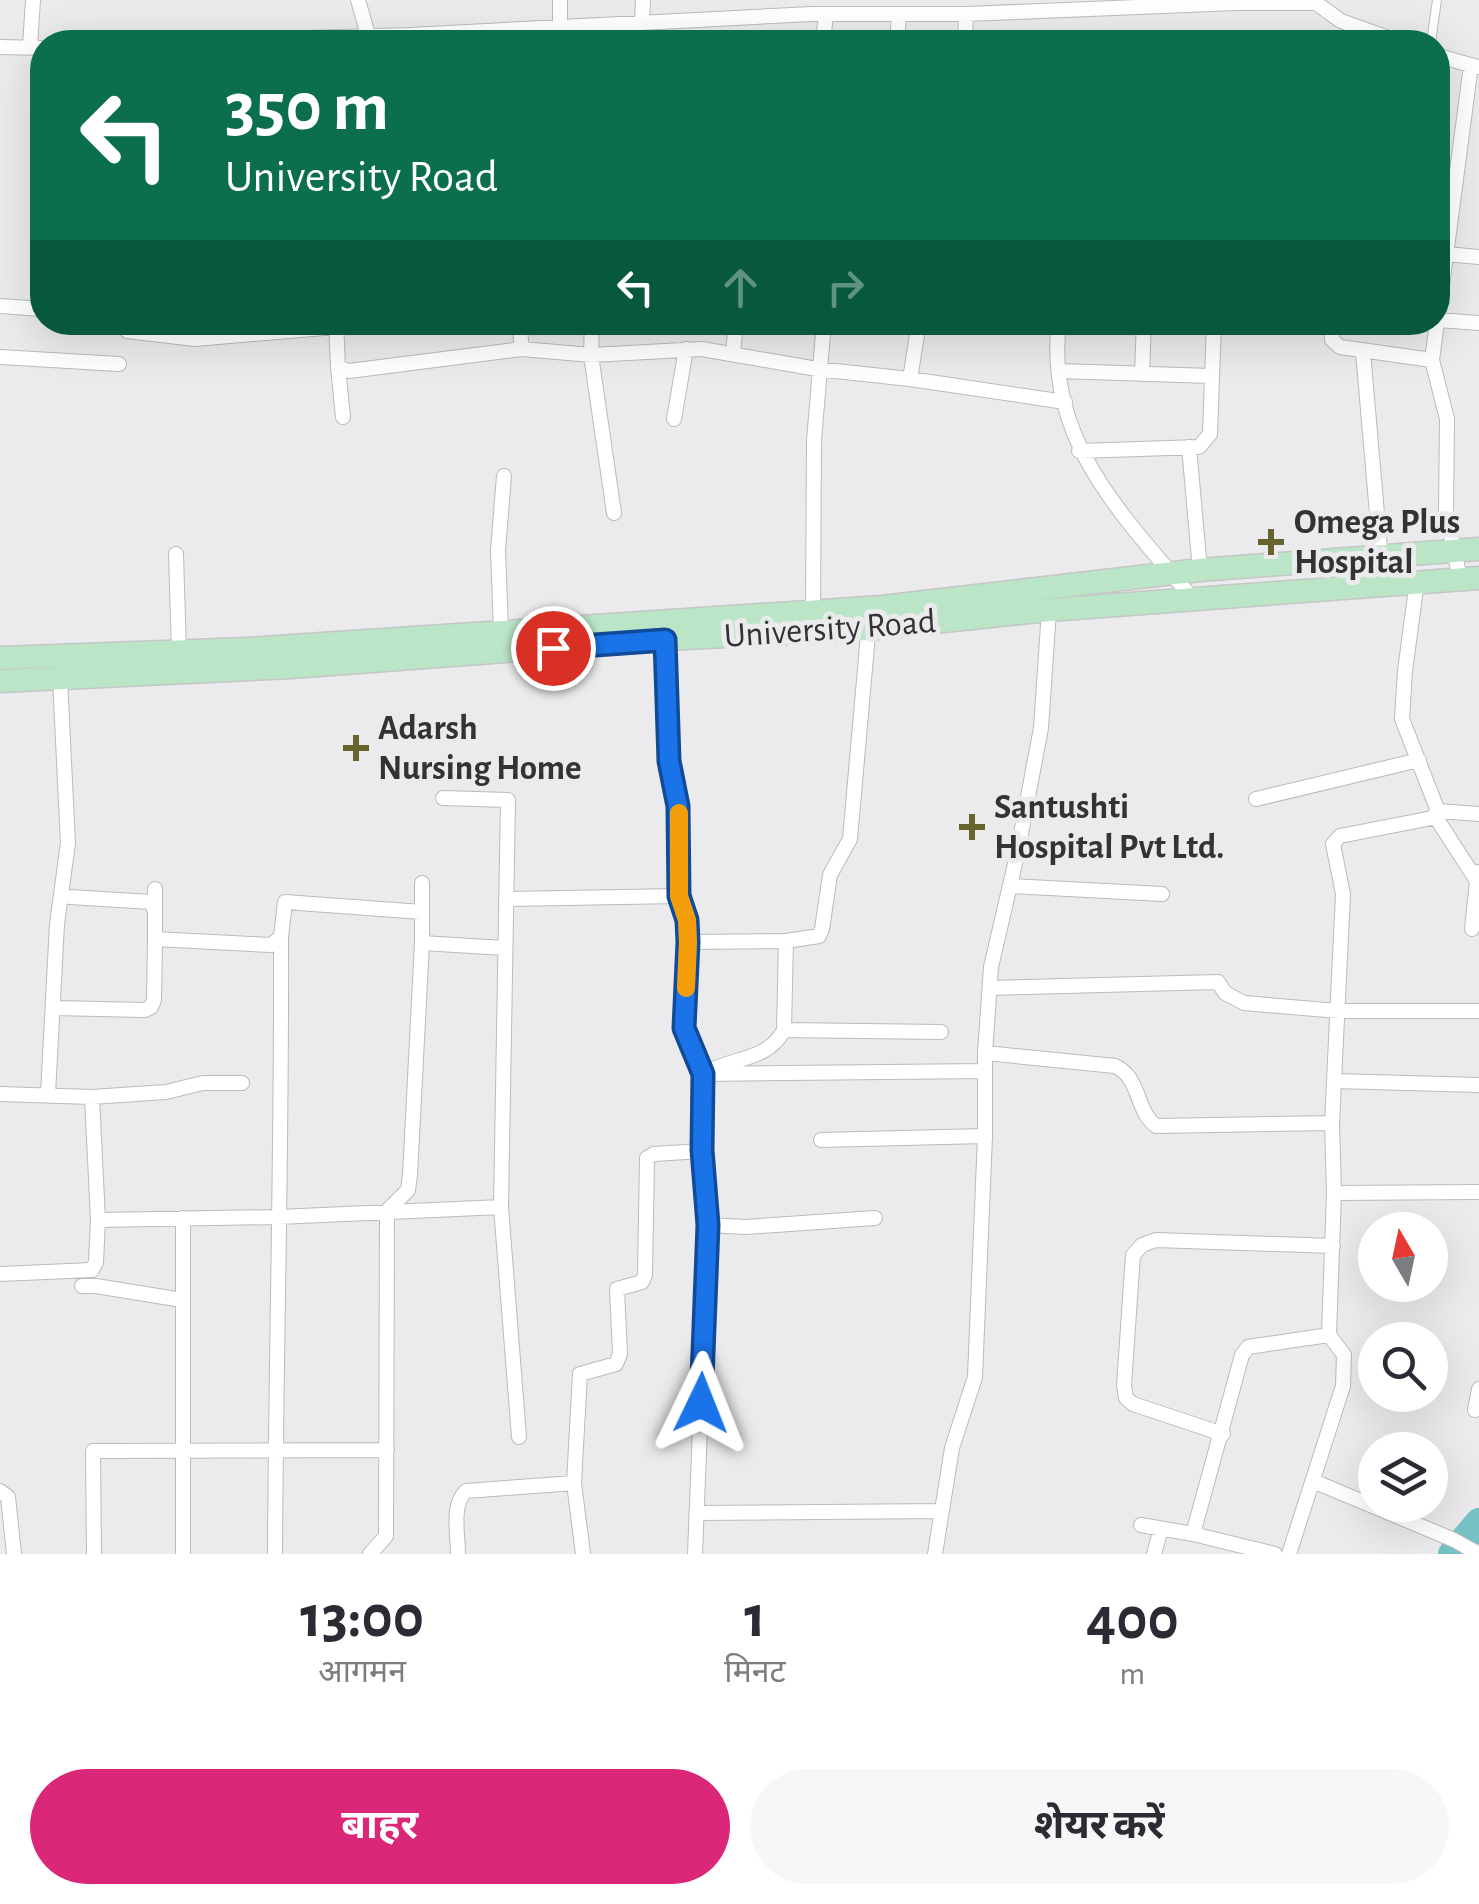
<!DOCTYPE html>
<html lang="hi">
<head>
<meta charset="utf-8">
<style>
  body { margin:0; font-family:"Alegreya Sans","Noto Sans Devanagari",sans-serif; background:#f7f7f7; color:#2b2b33; height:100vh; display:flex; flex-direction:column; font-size:38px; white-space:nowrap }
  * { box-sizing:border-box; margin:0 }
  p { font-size:32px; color:#7c7c81 }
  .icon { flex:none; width:55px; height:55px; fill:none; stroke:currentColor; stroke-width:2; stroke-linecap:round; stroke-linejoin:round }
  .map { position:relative; height:1554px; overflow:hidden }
  .drawer { display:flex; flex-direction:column; background:#fff; flex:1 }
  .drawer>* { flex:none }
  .top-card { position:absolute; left:30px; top:30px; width:1420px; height:305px; border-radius:40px; box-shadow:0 10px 40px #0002; background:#0b6e4f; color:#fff; overflow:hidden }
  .needle { width:65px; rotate:351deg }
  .buttons { position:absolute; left:1358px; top:1212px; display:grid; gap:20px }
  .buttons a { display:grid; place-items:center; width:90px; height:90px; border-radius:50%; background:#fff; box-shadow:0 10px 40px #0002; font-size:50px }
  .pin { position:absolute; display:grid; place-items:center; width:85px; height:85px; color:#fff; margin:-42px; border:5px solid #fff; border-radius:50%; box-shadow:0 2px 10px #0007 }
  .me { position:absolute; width:110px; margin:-55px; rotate:2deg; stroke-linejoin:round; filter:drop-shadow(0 0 8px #0008) }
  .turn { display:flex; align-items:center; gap:35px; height:210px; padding:0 30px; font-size:45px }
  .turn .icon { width:130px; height:130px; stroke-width:2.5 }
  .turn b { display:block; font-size:70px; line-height:85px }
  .lanes { display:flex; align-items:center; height:95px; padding:0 30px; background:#0003; justify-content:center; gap:50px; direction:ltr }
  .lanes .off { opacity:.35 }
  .eta { display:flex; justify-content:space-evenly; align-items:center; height:170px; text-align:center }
  .eta b { font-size:60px; font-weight:700; line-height:70px }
  .primary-button { display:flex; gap:20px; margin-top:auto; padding:20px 30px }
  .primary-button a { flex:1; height:115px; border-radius:60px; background:#db2777; color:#fff; font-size:40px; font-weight:700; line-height:115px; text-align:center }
  .primary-button a+a { background:#f7f7f7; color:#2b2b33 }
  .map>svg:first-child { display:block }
</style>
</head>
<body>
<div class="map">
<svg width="1479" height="1554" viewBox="0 0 1479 1554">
  <rect width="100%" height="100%" fill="#ebebed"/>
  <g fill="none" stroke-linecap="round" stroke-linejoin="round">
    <!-- river -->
    <path stroke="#75c2c4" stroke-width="28" d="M1452,1554l27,-32"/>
    <!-- lane casing -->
    <g stroke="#bbbbbd" stroke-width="10">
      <path id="lane" d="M1431,42l6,-42"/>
    </g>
    <!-- street casing -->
    <g stroke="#bbbbbd" stroke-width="16">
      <path id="street" d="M358,0l10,35
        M642,22l1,-22
        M560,26v-26
        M161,42l249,-7 402,-21h154l270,-11h80l25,18 59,21
        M823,42l3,-28
        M897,42l2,-27
        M965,42l1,-28
        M0,47l42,1
        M30,47l3,-47
        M1438,56l40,11
        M1446,254l33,3
        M0,306l42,3
        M1438,316l33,-251
        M1438,320l41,3
        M193,322l2,17
        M336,322l2,45 11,4 173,-22 69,6 111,-6 115,20 93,10 155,23
        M519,322l3,27
        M592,322l-1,33 23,158
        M1059,322c-15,117 65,195 134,277
        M1331,322l1,18 8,7 92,13 15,59 -1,93 14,67
        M127,331l68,8 141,-12
        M1363,352l20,231
        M733,353l3,-31
        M0,357l119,7
        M1432,360l5,-38
        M338,367l5,50
        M1060,371l151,5
        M1142,374l2,-52
        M910,379l9,-57
        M674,419l12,-70
        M1189,447l11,123
        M1079,451l120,-4 11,-13 4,-112
        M176,554l3,98
        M813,616l1,-176 10,-118
        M501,631l-3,-81 6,-74
        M665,639l4,122 10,45v90l8,24 1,22 -4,86 19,46 282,-3
        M443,798l65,2 -7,407 18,230
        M1256,799l163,-39
        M1438,811l41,3
        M1435,816l42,65
        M1010,886l152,8
        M155,889v50
        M70,897l81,5 4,10
        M506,899l173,-3
        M1472,929l6,-57
        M688,942l98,-1
        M422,943l82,5
        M990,988l228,-6 7,11 19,10 94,8h141
        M53,1008l92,2 6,-3 3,-7 1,-61 116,6 10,-8 4,-35 137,10
        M784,1030l157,2
        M985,1053l130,13c26,12 20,44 41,60l176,-3
        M1335,1081l144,4
        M0,1094l92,3 6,123
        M48,1094l9,-170 11,-81 -8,-164
        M92,1097l74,-5 37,-9h39
        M821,1140l164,-4
        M1334,1193l145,-1
        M708,1225l38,2 129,-9
        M0,1274l92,-4 4,-8 2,-42 180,-3 223,-10
        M82,1286h14l86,14
        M1475,1410l4,-21
        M1223,1434l-90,-30 -7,-6 -2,-13 9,-130 9,-10 14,-5 177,6
        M1313,1481l141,59 25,14
        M0,1491l8,6 6,57
        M696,1513l246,-2
        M1141,1525l52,9 82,20
        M1193,1534l49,-179 6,-8 81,-12 5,-142 -2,-70 11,-229 -10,-50 7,-8 92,-18 6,-7 -36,-92 3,-48 12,-90
        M94,1554l-1,-103 294,-1
        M183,1554v-336
        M275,1554c1,-206 7,-411 6,-617
        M370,1554l16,-18 1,-325 21,-21 2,-15 12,-232v-60
        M458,1554c0,-20 -7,-49 8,-63l108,-8
        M583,1554l-9,-71 6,-109 36,-10 4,-10 -3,-65 25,-7 3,-7 2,-117 7,-4 48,-3
        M695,1554l13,-329 -6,-74 1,-77c28,-17 64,-12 81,-44l2,-89 33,-5 3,-7 8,-54 20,-36 19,-216
        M935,1554l17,-106 23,-71 10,-241v-83l6,-86 26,-112 24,-127 8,-118
        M1154,1554l7,-25
        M1289,1554l54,-168 1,-31 -15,-20"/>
    </g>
    <!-- primary casing -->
    <g stroke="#c6c6c6" stroke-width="25">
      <path id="primary" d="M0,658l247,-9 635,-42 318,-37 279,-21
        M0,681l291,-14 374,-28 203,-10 181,-19 430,-32"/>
    </g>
    <!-- lane -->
    <use href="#lane" stroke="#fff" stroke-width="8"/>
    <!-- street -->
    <use href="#street" stroke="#fff" stroke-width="14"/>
    <!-- primary -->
    <use href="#primary" stroke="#bbe5c7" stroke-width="22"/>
  </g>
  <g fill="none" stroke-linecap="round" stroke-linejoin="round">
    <!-- route casing -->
    <g stroke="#114b97" stroke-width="25">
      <path id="route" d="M553,648l112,-8 4,121 9,45 1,90 8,24 1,22 -4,86 19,46 -1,76 6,75 -7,178"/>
    </g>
    <!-- route -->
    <use href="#route" stroke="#1a73e8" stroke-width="18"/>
    <!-- slow -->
    <path stroke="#f59e0b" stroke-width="18" d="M679,813v83l8,24 1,22 -2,46"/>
  </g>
  <!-- markers -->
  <g fill="#67632f" stroke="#ebebed" stroke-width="4">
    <path d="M1266 527h10v10h10v10h-10v10h-10v-10h-10v-10h10z"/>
    <path d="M351 733h10v10h10v10h-10v10h-10v-10h-10v-10h10z"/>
    <path d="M967 812h10v10h10v10h-10v10h-10v-10h-10v-10h10z"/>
  </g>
  <g text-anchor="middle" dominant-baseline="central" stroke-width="10" stroke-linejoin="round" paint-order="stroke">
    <!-- poi labels -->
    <g font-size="35" font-weight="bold" fill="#333334" stroke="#ebebed" text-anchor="start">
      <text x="1294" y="522">Omega Plus<tspan x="1294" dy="40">Hospital</tspan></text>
      <text x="378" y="728">Adarsh<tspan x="378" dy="40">Nursing Home</tspan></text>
      <text x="994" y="807">Santushti<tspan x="994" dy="40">Hospital Pvt Ltd.</tspan></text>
    </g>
    <!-- street labels -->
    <g font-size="35" fill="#333334" stroke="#ebebed">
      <text transform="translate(830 629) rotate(-4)">University Road</text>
    </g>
  </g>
</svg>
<div class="buttons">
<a><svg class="needle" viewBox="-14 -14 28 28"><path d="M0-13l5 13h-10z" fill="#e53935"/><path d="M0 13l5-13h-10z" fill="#7c7c81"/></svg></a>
<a><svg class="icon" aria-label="search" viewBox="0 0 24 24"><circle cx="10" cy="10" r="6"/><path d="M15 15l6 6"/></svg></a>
<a><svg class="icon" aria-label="layers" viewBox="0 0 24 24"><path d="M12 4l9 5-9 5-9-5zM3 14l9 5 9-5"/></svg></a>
</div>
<div class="pin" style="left:553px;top:648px;background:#d93025"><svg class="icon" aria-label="arrive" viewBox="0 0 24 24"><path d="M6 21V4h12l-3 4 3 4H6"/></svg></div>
<svg class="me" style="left:701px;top:1403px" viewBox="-20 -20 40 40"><path d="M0-17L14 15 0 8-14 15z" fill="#1a73e8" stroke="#fff" stroke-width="4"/></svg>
<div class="top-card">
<div class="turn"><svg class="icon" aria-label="left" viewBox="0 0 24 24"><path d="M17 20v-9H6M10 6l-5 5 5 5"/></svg><div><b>350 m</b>University Road</div></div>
<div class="lanes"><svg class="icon" aria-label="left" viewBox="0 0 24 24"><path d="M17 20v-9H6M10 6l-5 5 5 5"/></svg><svg class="icon off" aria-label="ahead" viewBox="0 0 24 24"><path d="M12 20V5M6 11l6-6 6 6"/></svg><svg class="icon off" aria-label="right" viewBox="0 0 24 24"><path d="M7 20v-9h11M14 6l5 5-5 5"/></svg></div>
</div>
</div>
<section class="drawer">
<div class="eta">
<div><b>13:00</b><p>आगमन</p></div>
<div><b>1</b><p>मिनट</p></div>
<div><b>400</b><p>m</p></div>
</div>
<div class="primary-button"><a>बाहर</a><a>शेयर करें</a></div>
</section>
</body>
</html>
